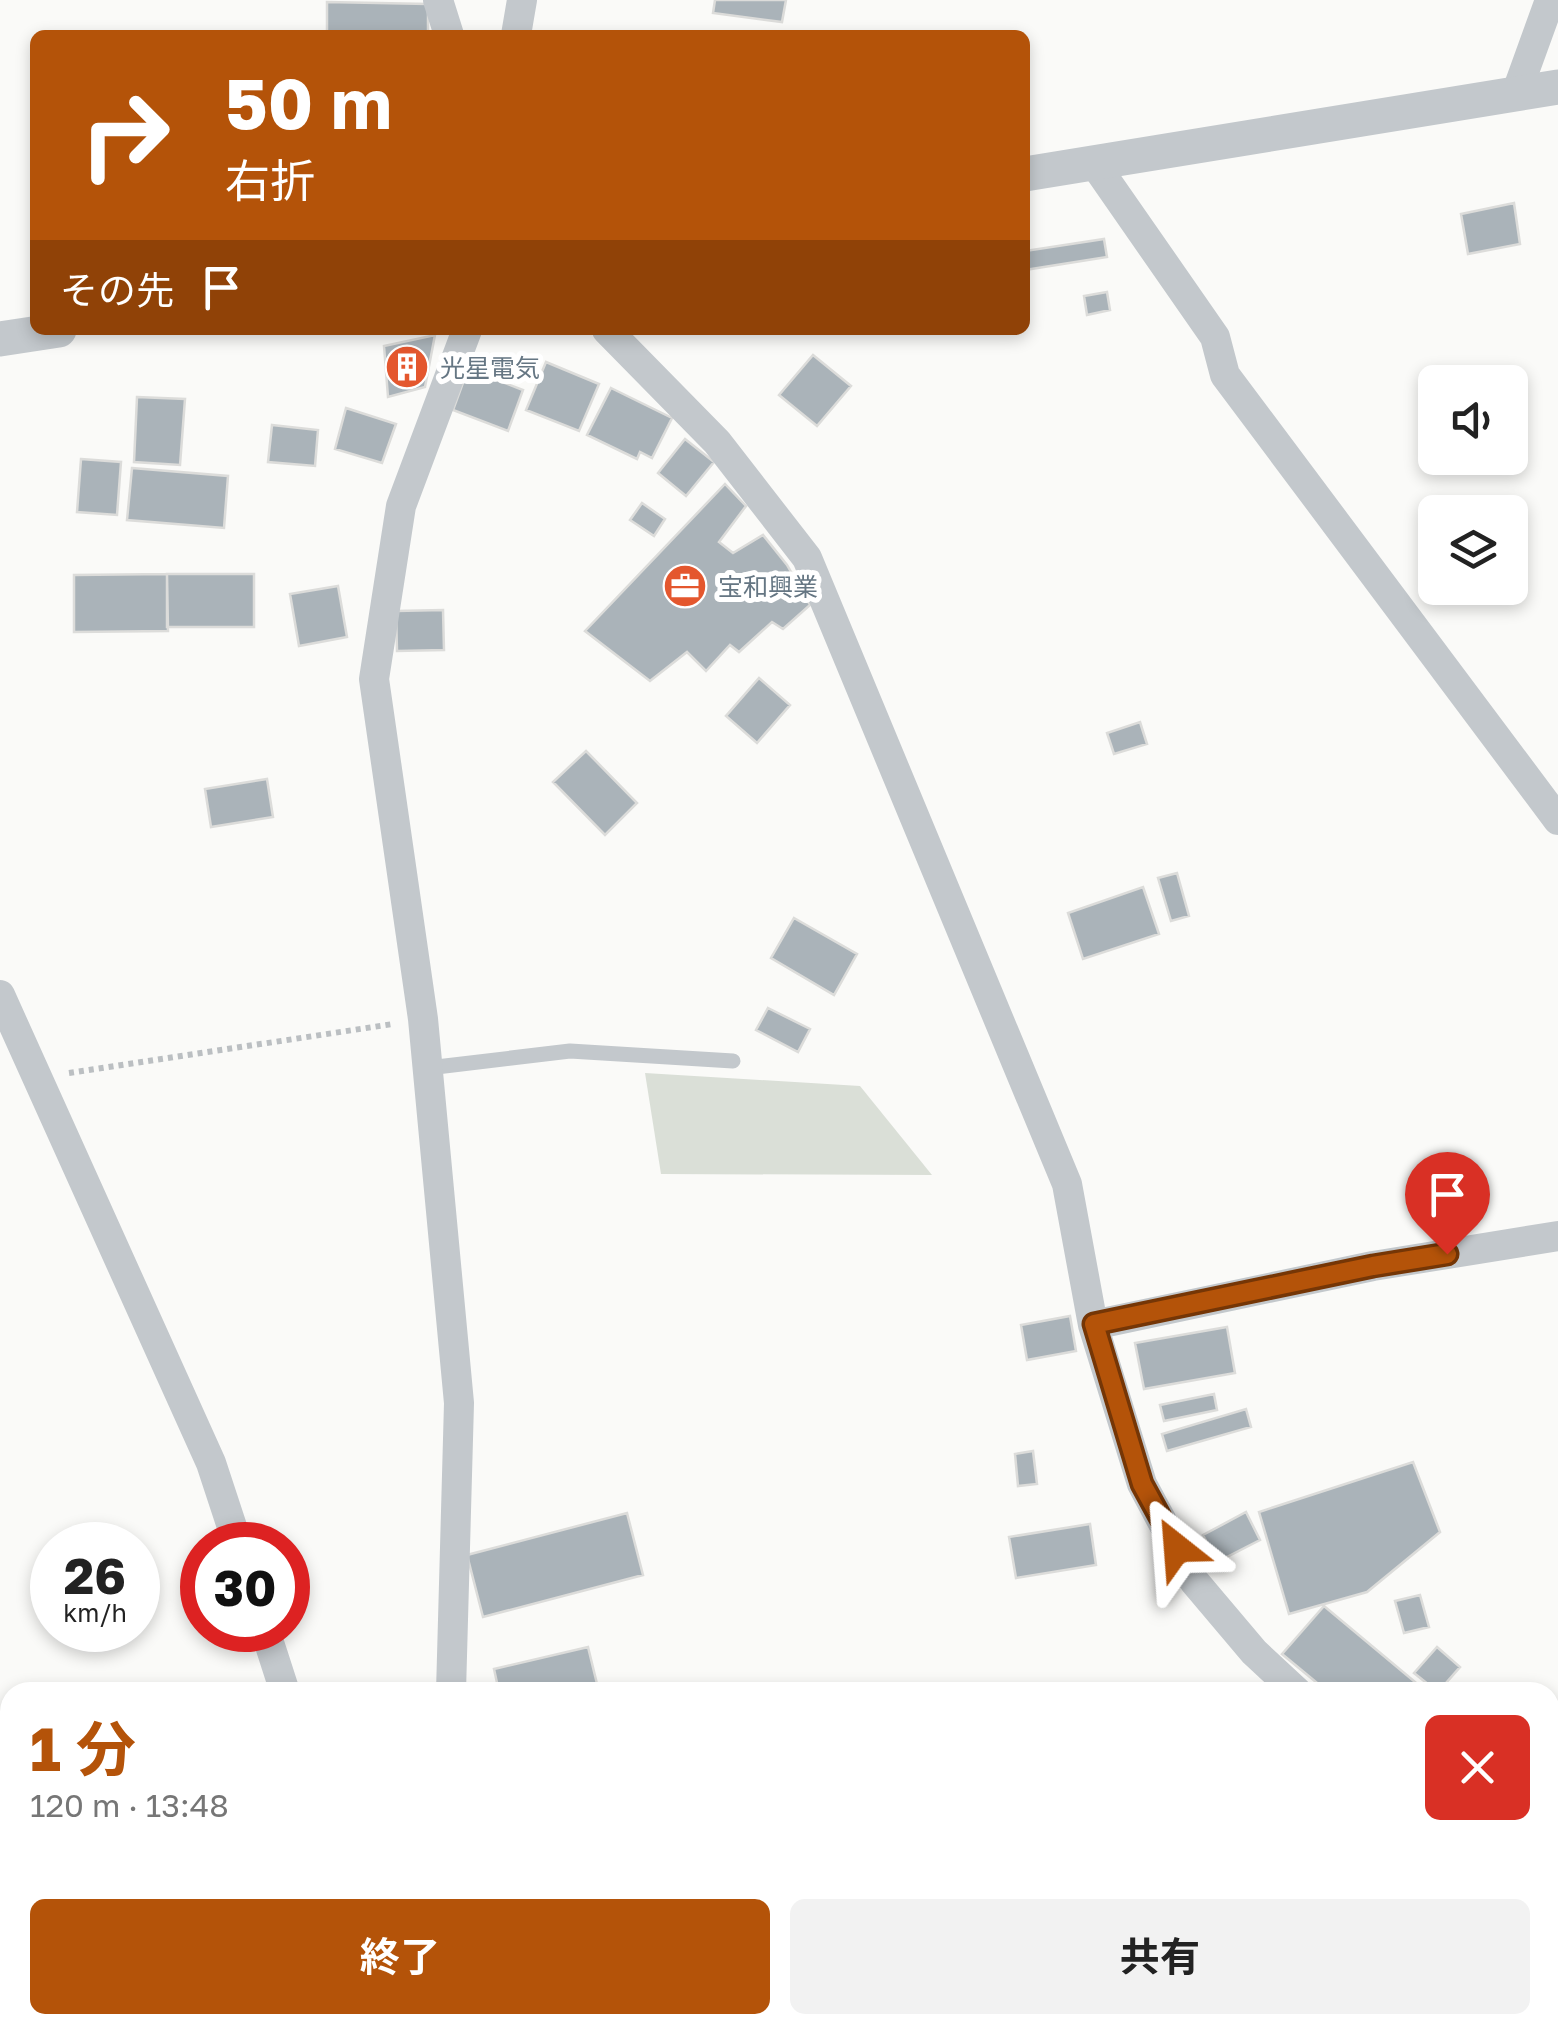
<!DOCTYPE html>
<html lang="ja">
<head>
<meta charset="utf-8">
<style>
  body { margin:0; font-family:"Golos Text","Noto Sans JP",sans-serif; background:#f2f2f2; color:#222; height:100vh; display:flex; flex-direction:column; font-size:38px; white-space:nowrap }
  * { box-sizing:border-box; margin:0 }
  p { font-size:32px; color:#767676 }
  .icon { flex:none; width:55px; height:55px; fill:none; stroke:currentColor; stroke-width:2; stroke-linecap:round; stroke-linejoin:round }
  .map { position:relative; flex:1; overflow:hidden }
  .panel { position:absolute; left:0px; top:1682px; width:1560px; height:352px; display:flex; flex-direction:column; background:#fff; border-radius:30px 30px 0 0; box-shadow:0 5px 15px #0003 }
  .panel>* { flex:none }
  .top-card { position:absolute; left:30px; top:30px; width:1000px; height:305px; border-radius:15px; box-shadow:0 5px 15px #0003; background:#b45309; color:#fff; overflow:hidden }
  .buttons { position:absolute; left:1418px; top:365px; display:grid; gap:20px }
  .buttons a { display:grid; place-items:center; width:110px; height:110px; border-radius:15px; background:#fff; box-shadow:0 5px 15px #0003; font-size:50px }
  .speed { position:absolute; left:30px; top:1522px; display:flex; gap:20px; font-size:50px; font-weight:700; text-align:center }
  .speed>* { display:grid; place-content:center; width:130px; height:130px; border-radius:50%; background:#fff; box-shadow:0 5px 15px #0003; line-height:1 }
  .speed small { font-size:25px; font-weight:400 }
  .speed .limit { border:15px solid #d22; background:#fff; color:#111 }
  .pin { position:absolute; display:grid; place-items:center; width:85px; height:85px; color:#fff; margin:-102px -42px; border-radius:50% 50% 50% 0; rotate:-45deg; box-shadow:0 0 10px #0007 }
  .pin .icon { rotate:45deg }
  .me { position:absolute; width:110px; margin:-55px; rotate:332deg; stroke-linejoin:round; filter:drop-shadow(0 0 8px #0008) }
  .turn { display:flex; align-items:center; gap:35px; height:210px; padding:0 30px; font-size:45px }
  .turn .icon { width:130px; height:130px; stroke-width:2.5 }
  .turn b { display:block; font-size:70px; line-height:85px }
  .then { display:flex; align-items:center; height:95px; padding:0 30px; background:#0003; gap:20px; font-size:38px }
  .round { display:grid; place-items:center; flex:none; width:105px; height:105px; border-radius:15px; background:#f2f2f2 }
  .overview { display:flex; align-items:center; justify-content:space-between; height:170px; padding:0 30px }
  h1 { font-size:60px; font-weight:700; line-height:75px; color:#b45309 }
  .cta { display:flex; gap:20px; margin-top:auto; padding:20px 30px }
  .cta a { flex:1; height:115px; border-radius:15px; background:#b45309; color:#fff; font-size:40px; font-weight:700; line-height:115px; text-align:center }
  .cta a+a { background:#f2f2f2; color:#222 }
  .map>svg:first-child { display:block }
</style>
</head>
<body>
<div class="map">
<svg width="1558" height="2034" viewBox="0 0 1558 2034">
  <rect width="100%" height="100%" fill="#fafaf8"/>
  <!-- green -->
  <path fill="#dadfd7" d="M645,1073l215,13 72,89 -271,-1z"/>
  <!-- building -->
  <path fill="#aab3b9" stroke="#dcdcda" stroke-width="2.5" d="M715,0h71l-4,22 -69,-9z
    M327,2l101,2v31h-101z
    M1514,203l6,41 -52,10 -7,-40z
    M1104,239l3,18 -82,13v-19z
    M1107,292l3,18 -23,5 -3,-19z
    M435,335l-10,52 -37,10 -4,-51z
    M813,355l38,31 -34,40 -38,-31z
    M546,362l53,22 -20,47 -53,-21z
    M468,369l55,21 -15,41 -55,-21z
    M611,388l61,30 -20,40 -12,-6 -3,7 -50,-24z
    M137,397l48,2 -5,66 -46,-3z
    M346,408l50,16 -14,39 -47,-14z
    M272,425l46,5 -3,36 -47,-4z
    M685,439l29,23 -28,34 -28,-23z
    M81,459l40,3 -4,53 -40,-3z
    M132,468l96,8 -4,52 -97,-8z
    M725,484l21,22 -27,36 14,11 30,-18 24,30 23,40 -27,24 -11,-7 -33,30 -9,-7 -24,26 -19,-19 -37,29 -65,-50z
    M642,503l23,16 -11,17 -24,-16z
    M167,574h87v53h-87z
    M167,574l1,57 -94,1v-57z
    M338,586l9,51 -48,9 -9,-52z
    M443,610l1,40 -47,1 -1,-40z
    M759,678l31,27 -33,38 -31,-27z
    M1140,722l7,22 -33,10 -7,-21z
    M586,751l51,52 -32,32 -52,-53z
    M267,779l6,38 -62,10 -6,-38z
    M1177,873l12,43 -18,5 -13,-43z
    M1143,887l16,47 -76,25 -15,-46z
    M794,918l63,36 -23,41 -63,-37z
    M768,1008l42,21 -12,23 -42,-22z
    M1070,1316l6,35 -49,9 -6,-35z
    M1227,1327l8,46 -91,16 -9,-46z
    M1214,1394l3,16 -53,11 -4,-16z
    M1246,1409l5,18 -84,24 -5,-17z
    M1033,1451l4,33 -19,2 -3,-32z
    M1413,1462l27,70 -73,60 -78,22 -30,-102z
    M1246,1512l14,28 -43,22 -14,-27z
    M627,1513l16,62 -160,42 -16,-62z
    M1090,1524l6,41 -80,13 -7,-41z
    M1420,1595l9,32 -25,6 -9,-32z
    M1324,1606l103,86h-99l-46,-38z
    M588,1647l11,45h-100l-5,-23z
    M1437,1647l23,20 -22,25 -24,-19z"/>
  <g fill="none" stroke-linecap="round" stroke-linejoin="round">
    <!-- path -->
    <path stroke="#bbbfc2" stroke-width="6" stroke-dasharray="5 5" stroke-linecap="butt" d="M69,1073l324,-49"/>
    <!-- service -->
    <path stroke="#c3c8cc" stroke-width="15" d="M428,1068l142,-17 163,10"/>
    <!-- minor -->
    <path stroke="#c3c8cc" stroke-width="30" d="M438,0l11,35
      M516,35l6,-35
      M1516,94l34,-94
      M1094,163l121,174 10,38 333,445
      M607,330l110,112 90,116 260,626 26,141 49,159 52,97 60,71 43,40
      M0,995l211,468 27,82
      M1093,1325l280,-59 185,-30
      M265,1630l20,62
      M451,1692l8,-289 -36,-384 -49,-340 27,-173 66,-176
      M1550,1930l8,7
      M376,2025l1,9
      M816,2025l10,9
      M119,2034l58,-9"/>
    <!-- tertiary -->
    <path stroke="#c3c8cc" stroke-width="35" d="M1025,174l533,-87
      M0,339l59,-9"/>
  </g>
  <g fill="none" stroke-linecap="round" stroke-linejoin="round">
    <!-- route casing -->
    <g stroke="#753606" stroke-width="25">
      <path id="route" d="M1177,1548l-35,-64 -48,-160 279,-58 74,-12"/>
    </g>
    <!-- route -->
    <use href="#route" stroke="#b45309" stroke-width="18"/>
  </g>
  <!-- icons -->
  <defs>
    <g id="building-disc" transform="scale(2.25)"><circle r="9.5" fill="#e4572e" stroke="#fff"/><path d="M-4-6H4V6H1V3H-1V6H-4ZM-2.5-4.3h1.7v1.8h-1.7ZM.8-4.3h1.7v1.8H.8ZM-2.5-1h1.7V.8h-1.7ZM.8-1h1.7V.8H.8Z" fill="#fff"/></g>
    <g id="office-disc" transform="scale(2.25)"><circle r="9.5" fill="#e4572e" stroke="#fff"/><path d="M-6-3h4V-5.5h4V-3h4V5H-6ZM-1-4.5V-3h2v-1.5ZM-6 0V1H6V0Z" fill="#fff"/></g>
  </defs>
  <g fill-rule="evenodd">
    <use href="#building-disc" x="407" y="367"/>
    <use href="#office-disc" x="685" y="586"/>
  </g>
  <g text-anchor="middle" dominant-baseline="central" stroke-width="10" stroke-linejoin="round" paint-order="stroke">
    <!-- poi labels -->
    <g font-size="25" fill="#657683" stroke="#fff" text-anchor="start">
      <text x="440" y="367">光星電気</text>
      <text x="718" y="586">宝和興業</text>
    </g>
  </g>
</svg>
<div class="buttons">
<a><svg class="icon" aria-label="sound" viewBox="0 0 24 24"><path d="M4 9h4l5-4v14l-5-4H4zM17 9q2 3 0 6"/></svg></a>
<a><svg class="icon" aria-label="layers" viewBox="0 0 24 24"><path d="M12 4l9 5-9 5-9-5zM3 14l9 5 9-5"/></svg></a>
</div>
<div class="speed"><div>26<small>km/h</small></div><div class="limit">30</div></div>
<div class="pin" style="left:1447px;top:1254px;background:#d93025"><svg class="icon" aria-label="arrive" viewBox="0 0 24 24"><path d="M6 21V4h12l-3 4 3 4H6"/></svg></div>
<svg class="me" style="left:1177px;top:1548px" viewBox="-20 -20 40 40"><path d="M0-17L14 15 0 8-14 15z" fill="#b45309" stroke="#fff" stroke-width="4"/></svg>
<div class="top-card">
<div class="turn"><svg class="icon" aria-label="right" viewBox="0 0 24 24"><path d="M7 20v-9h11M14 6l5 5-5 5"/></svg><div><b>50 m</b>右折</div></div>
<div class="then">その先<svg class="icon" aria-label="arrive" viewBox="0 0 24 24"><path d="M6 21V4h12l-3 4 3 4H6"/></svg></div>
</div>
<section class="panel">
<div class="overview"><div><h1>1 分</h1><p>120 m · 13:48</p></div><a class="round" style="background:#d93025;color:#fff"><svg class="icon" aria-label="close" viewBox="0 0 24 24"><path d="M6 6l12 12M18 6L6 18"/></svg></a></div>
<div class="cta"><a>終了</a><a>共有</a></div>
</section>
</div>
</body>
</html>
